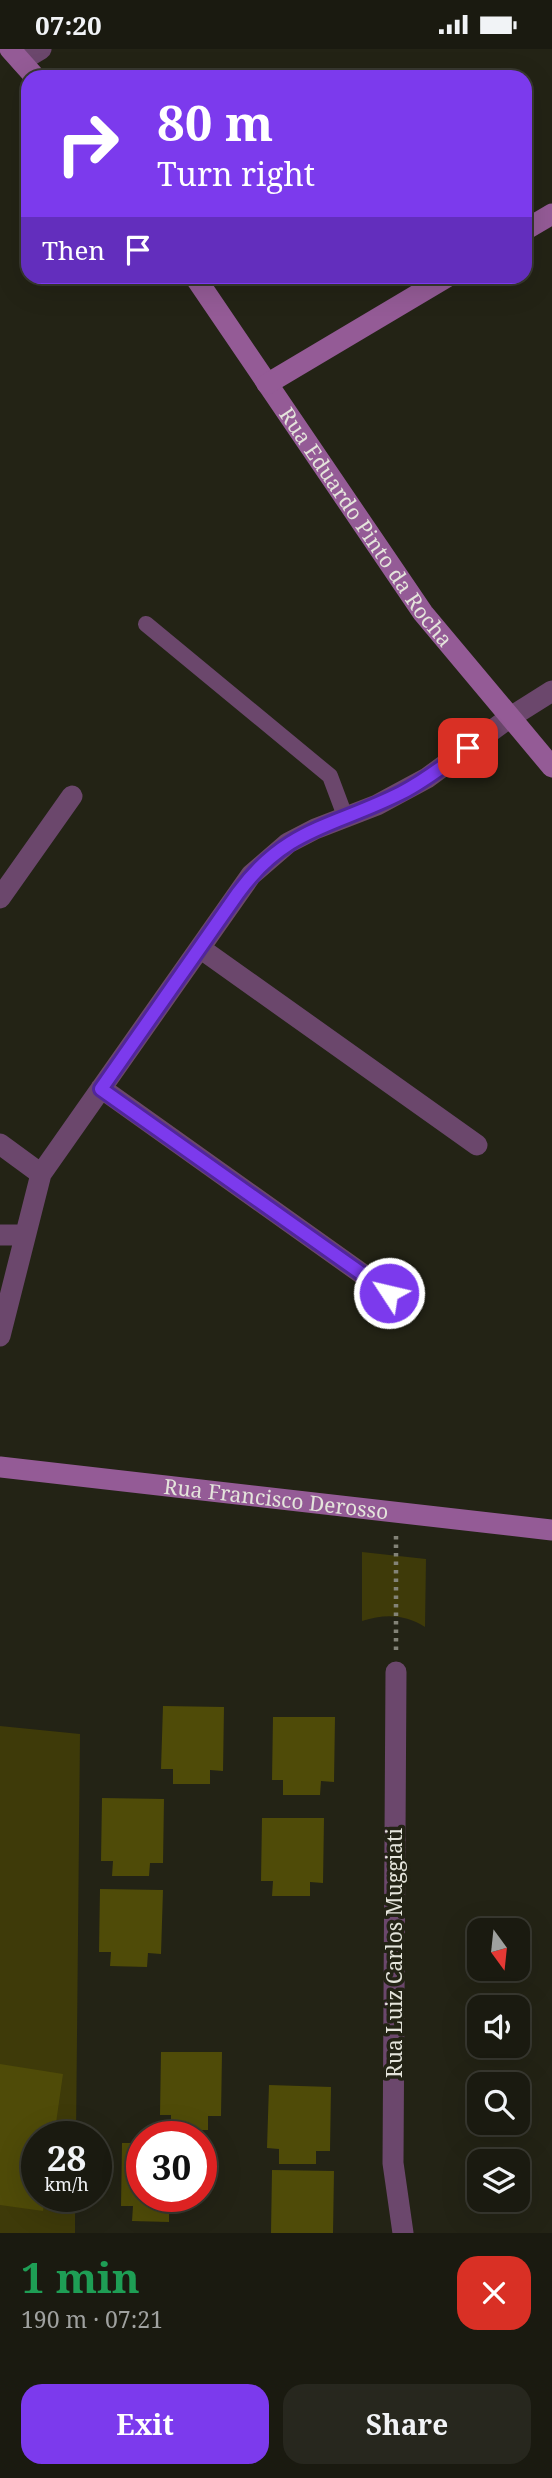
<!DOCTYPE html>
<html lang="en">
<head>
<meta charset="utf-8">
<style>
  body { margin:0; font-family:"Noto Serif",serif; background:#27271e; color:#f1f3f6; height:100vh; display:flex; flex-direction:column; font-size:26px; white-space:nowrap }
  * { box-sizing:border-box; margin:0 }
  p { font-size:23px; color:#9fa19f }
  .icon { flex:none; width:38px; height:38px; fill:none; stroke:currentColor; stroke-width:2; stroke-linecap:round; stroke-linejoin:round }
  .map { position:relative; height:2184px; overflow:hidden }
  .panel { display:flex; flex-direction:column; background:#1a1a10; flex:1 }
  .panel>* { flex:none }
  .top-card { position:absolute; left:21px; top:21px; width:511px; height:214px; border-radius:21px; box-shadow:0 7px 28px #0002,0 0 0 2px #383830; background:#7c3aed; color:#fff; overflow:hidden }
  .needle { width:46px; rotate:165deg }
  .controls { position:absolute; left:467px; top:1869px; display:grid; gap:14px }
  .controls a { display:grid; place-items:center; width:63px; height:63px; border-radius:14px; background:#1a1a10; box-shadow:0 7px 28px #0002,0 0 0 2px #383830; font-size:35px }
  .speed { position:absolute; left:21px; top:2072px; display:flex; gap:14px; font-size:35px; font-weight:700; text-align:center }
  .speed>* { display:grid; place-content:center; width:91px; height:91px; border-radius:50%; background:#1a1a10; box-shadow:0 7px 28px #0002,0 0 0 2px #383830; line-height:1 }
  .speed small { font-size:18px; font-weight:400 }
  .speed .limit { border:10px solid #d22; background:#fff; color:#111 }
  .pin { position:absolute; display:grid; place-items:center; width:60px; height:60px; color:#fff; margin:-30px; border-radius:14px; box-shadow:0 4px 10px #0006 }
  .me { position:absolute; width:77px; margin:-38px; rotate:305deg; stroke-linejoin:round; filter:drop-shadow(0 0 5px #0008) }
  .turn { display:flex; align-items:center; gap:24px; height:147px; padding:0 21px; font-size:32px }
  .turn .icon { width:91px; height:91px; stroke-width:2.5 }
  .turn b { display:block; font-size:49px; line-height:60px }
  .then { display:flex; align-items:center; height:66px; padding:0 21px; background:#0003; gap:14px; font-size:26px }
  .round { display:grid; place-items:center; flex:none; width:74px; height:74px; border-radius:21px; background:#27271e }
  .overview { display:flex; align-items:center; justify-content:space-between; height:119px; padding:0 21px }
  h1 { font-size:42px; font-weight:700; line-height:52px; color:#1e9e55 }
  .primary-button { display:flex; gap:14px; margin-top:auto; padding:14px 21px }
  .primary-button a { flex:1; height:80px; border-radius:21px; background:#7c3aed; color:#fff; font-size:28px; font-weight:700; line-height:80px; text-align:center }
  .primary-button a+a { background:#27271e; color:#f1f3f6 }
  .status { display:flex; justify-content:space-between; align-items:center; height:49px; padding:0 35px; background:#1a1a10; direction:ltr }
  .status svg { height:19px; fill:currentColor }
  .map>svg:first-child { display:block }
</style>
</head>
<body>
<div class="status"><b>07:20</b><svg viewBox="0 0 49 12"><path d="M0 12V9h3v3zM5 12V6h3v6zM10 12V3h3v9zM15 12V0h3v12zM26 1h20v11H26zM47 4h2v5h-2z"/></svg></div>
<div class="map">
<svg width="552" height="2184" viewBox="0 0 552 2184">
  <rect width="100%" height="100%" fill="#232315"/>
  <!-- green -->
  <path fill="#3e3a09" d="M362,1503l64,7 -1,68c-21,-13 -40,-13 -63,-6z
    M0,1677l80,8 -4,403h-39v59h38v37h-75z"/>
  <!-- building -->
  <path fill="#4f4b08" d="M163,1657l61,1 -1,64 -13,-1v14h-37v-15h-12z
    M273,1668h62l-1,65 -13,-1 -1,14h-37v-15h-11z
    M102,1749l62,1 -1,64h-13l-1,13h-37l1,-15h-12z
    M262,1769h62l-1,65 -13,-1v14h-38l1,-15h-12z
    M100,1840l63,1 -2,64 -13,-1 -1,14 -37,-1 1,-14h-12z
    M161,2003h61l-1,64h-13v14h-37v-15h-11z
    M0,2015l63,10 -9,63h-17v59h8l-2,15 -43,-6z
    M269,2036l62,2 -1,64h-14v13h-37v-15l-12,-1z
    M122,2094h20v53h41v12h-14v14l-37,-1 1,-15h-12z
    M272,2121l62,1 -1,62h-62z"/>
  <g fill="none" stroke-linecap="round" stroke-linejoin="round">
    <!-- path -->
    <path stroke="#838377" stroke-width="4.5" stroke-dasharray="3.5 5" stroke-linecap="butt" d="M396,1487v114"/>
    <!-- service -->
    <path stroke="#6b476c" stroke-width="16" d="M146,575l184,152 15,40"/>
    <!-- minor -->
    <path stroke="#6b476c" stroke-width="21" d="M21,12l20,-12
      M0,849l72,-102
      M200,899l277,197
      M101,1039l288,205
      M0,1095l41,30
      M0,1186h25
      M0,1287l41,-162 210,-299 37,-32 27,-14 62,-24 50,-27 82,-60 43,-27
      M396,1623l-3,491 10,70"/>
    <!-- secondary -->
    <g stroke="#945b96" stroke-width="21">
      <path d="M10,0l25,28"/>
      <path d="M525,181l27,-16"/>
      <path id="s1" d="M195,228l228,336 129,154"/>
      <path d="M267,335l180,-107"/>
      <path id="s2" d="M0,1418l552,63"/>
    </g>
  </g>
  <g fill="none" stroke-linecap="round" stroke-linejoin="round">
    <!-- route casing -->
    <g stroke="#51269a" stroke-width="18">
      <path id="route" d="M389,1244l-288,-204 137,-196c48,-66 96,-66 163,-100 24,-12 45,-29 67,-45"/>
    </g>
    <!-- route -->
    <use href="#route" stroke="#7c3aed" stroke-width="12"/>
  </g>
  <g text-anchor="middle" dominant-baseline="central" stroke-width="7" stroke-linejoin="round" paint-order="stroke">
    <!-- street labels -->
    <g font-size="21" fill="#e4e4db" stroke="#232315">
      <text stroke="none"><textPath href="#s1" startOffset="303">Rua Eduardo Pinto da Rocha</textPath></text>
      <text stroke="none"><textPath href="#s2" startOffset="278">Rua Francisco Derosso</textPath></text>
      <text transform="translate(394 1904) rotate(-90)">Rua Luiz Carlos Muggiati</text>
    </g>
  </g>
</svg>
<div class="controls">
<a><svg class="needle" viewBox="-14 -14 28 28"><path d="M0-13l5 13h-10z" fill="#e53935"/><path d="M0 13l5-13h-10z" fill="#9fa19f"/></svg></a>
<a><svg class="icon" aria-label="sound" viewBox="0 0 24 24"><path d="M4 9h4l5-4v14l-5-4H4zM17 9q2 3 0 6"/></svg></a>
<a><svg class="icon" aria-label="search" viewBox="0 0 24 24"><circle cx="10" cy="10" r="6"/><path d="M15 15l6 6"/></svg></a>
<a><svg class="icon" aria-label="layers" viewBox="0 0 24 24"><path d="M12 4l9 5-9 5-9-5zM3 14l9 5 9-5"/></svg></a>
</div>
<div class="speed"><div>28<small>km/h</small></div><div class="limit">30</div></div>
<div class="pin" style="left:468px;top:699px;background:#d93025"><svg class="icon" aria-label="arrive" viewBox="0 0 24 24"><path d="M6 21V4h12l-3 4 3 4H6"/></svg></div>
<svg class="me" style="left:389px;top:1244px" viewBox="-20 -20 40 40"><circle r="17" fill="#7c3aed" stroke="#fff" stroke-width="3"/><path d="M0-11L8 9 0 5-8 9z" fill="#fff"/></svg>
<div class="top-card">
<div class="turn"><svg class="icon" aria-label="right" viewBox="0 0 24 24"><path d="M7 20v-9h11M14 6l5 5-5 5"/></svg><div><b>80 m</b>Turn right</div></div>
<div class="then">Then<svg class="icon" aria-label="arrive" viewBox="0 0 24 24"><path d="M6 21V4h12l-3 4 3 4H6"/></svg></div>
</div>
</div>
<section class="panel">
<div class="overview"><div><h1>1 min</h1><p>190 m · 07:21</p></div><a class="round" style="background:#d93025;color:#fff"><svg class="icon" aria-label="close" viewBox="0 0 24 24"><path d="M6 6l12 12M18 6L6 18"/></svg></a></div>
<div class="primary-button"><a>Exit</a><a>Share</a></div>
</section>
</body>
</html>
